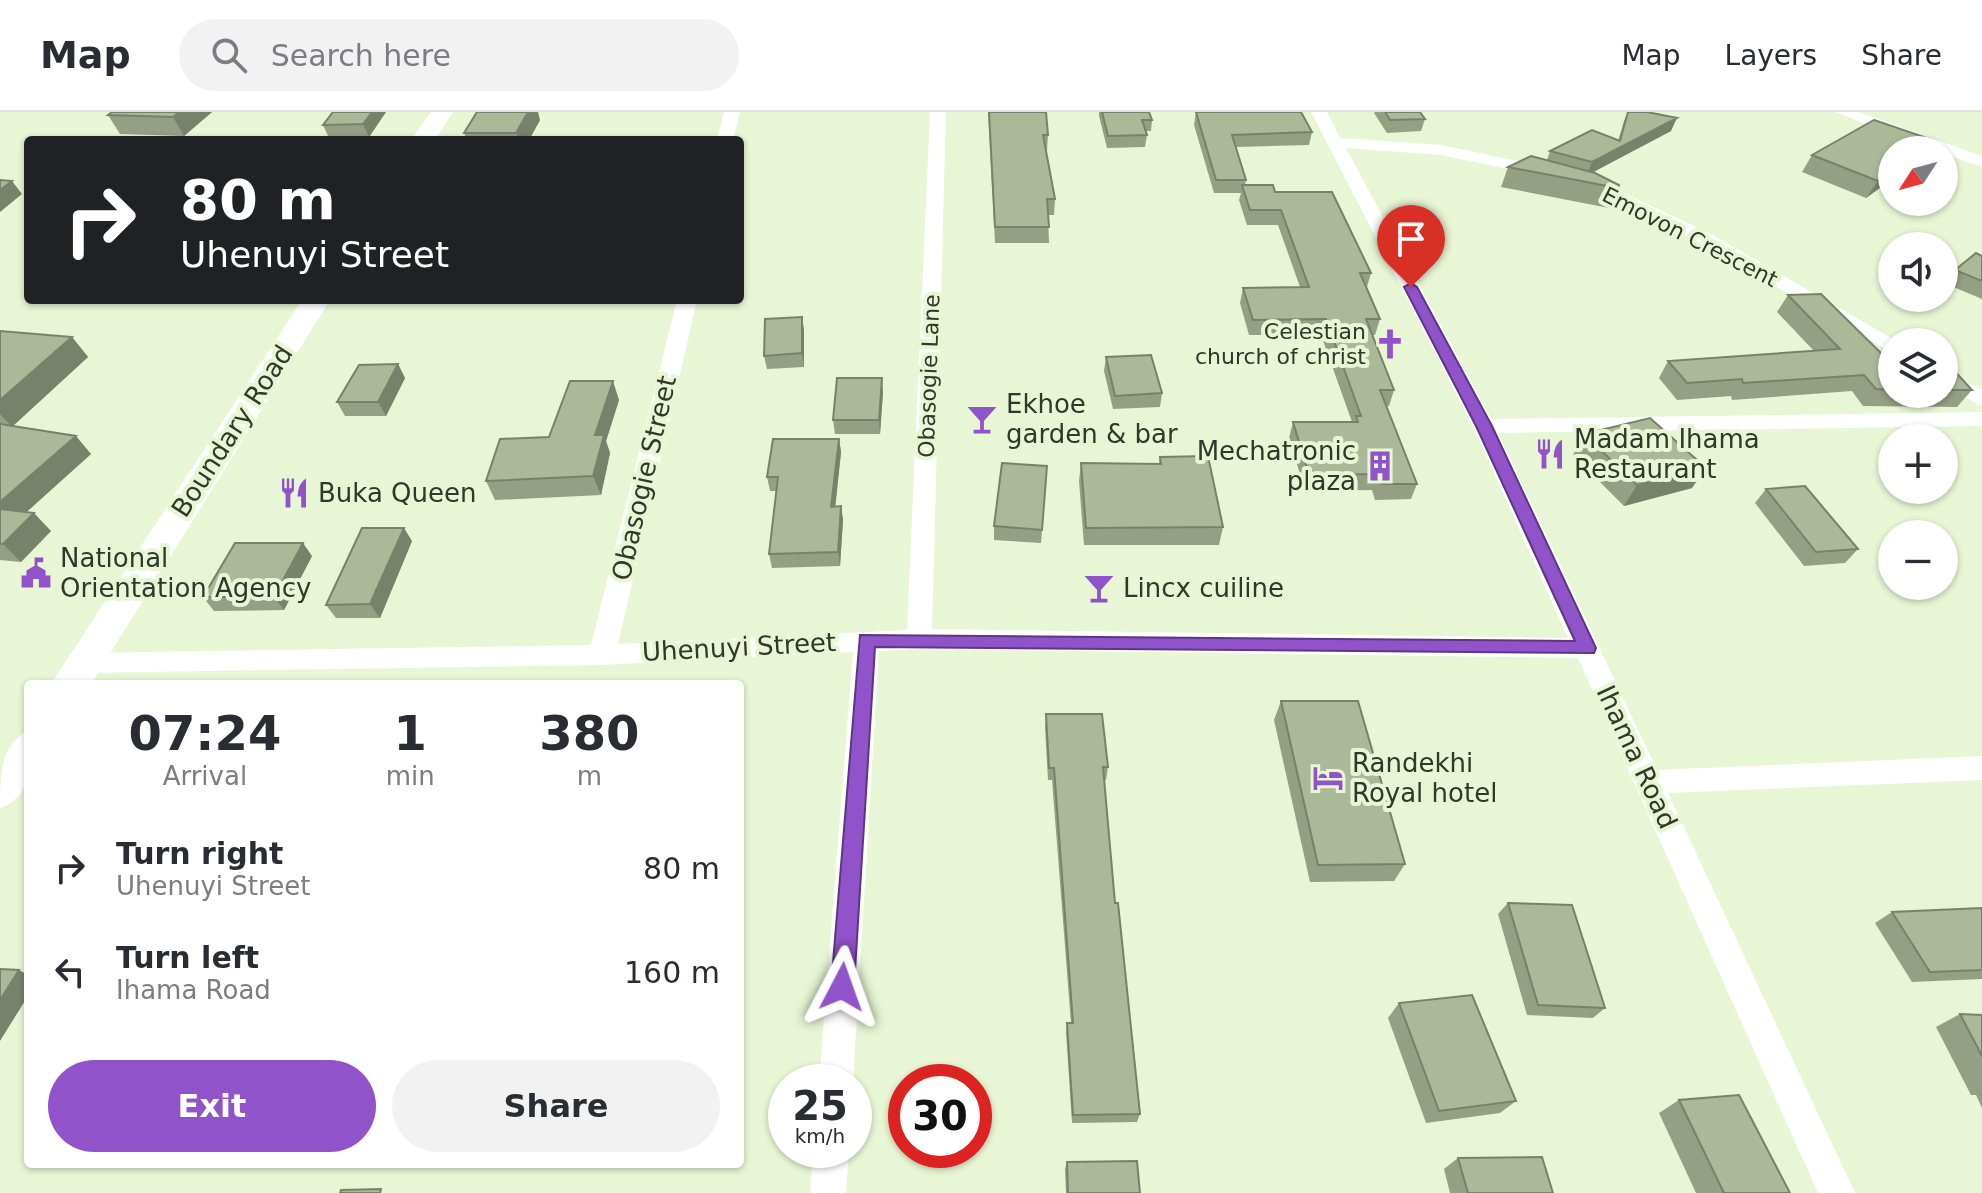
<!DOCTYPE html>
<html lang="en">
<head>
<meta charset="utf-8">
<style>
  body { margin:0; font-family:"DejaVu Sans",sans-serif; background:#f2f2f3; color:#2b2b33; height:100vh; display:flex; flex-direction:column; font-size:30px; white-space:nowrap }
  * { box-sizing:border-box; margin:0 }
  p { font-size:26px; color:#7c7c81 }
  .icon { flex:none; width:44px; height:44px; fill:none; stroke:currentColor; stroke-width:2; stroke-linecap:round; stroke-linejoin:round }
  .map { position:relative; flex:1; overflow:hidden }
  .panel { position:absolute; left:24px; top:568px; width:720px; height:488px; display:flex; flex-direction:column; background:#fff; border-radius:8px; box-shadow:0 2px 6px #0004 }
  .panel>* { flex:none }
  .guide { position:absolute; left:24px; top:24px; width:720px; height:168px; border-radius:8px; box-shadow:0 2px 6px #0004; background:#202124; color:#fff; overflow:hidden }
  .needle { width:52px; rotate:234deg }
  .controls { position:absolute; left:1878px; top:24px; display:grid; gap:16px }
  .controls a { display:grid; place-items:center; width:80px; height:80px; border-radius:50%; background:#fff; box-shadow:0 2px 6px #0004; font-size:40px }
  .speed { position:absolute; left:768px; top:952px; display:flex; gap:16px; font-size:40px; font-weight:700; text-align:center }
  .speed>* { display:grid; place-content:center; width:104px; height:104px; border-radius:50%; background:#fff; box-shadow:0 2px 6px #0004; line-height:1 }
  .speed small { font-size:20px; font-weight:400 }
  .speed .limit { border:12px solid #d22; background:#fff; color:#111 }
  .pin { position:absolute; display:grid; place-items:center; width:68px; height:68px; color:#fff; margin:-82px -34px; border-radius:50% 50% 50% 0; rotate:-45deg; box-shadow:0 0 8px #0007 }
  .pin .icon { rotate:45deg }
  .me { position:absolute; width:88px; margin:-44px; rotate:4deg; stroke-linejoin:round; filter:drop-shadow(0 0 6px #0008) }
  .turn { display:flex; align-items:center; gap:28px; height:168px; padding:0 24px; font-size:36px }
  .turn .icon { width:104px; height:104px; stroke-width:2.5 }
  .turn b { display:block; font-size:56px; line-height:68px }
  .eta { display:flex; justify-content:space-evenly; align-items:center; height:136px; text-align:center }
  .eta b { font-size:48px; font-weight:700; line-height:56px }
  .primary-button { display:flex; gap:16px; margin-top:auto; padding:16px 24px }
  .primary-button a { flex:1; height:92px; border-radius:48px; background:#9153c9; color:#fff; font-size:32px; font-weight:700; line-height:92px; text-align:center }
  .primary-button a+a { background:#f2f2f3; color:#2b2b33 }
  ul { padding:0; list-style:none }
  li { display:flex; align-items:center; gap:24px; height:104px; padding:0 24px }
  li div { flex:1 }
  li b { display:block; font-size:30px }
  li em { font-style:normal }
  header { display:flex; align-items:center; gap:48px; box-sizing:border-box; height:112px; padding:0 40px; background:#fff; border-bottom:2px solid #e1e1e2 }
  header strong { font-size:38px }
  nav { display:flex; gap:44px; margin-inline-start:auto; font-size:28px }
  .search { width:560px; height:72px; background:#f2f2f3; display:flex; align-items:center; gap:20px; box-sizing:border-box; padding:0 28px; border-radius:44px; color:#7c7c81; font-size:30px }
  .map>svg:first-child { display:block }
</style>
</head>
<body>
<header>
<strong>Map</strong>
<div class="search"><svg class="icon" aria-label="search" viewBox="0 0 24 24"><circle cx="10" cy="10" r="6"/><path d="M15 15l6 6"/></svg>Search here</div>
<nav><a>Map</a><a>Layers</a><a>Share</a></nav>
</header>
<div class="map">
<svg width="1982" height="1081" viewBox="0 0 1982 1081">
  <rect width="100%" height="100%" fill="#e8f6d5"/>
  <g fill="none" stroke-linecap="round" stroke-linejoin="round">
    <!-- street -->
    <path fill="#fff" fill-rule="evenodd" d="M724,0h16l-7,28h-16z
      M930,0h16l-14,517 636,9 -95,-212 -162,-314h16l13,26 101,7 106,22 8,5 -8,5 -106,-22 -95,-7 145,271 491,-7v14l-484,7 159,337 325,-14v24l-314,13 187,400h-37l-240,-535 -659,-9 -40,2 -26,431h-34l34,-430 -251,13 -518,8 -9,-3 -4,-7 4,-7 9,-3 507,-8 86,-345h20l-79,344 289,-14z
      M1835,0h23l124,44v11l-38,-13v-4h-11z
      M1584,67l46,17 79,37 189,109h-6v11l-195,-112 -119,-53 -2,-4z
      M1944,259l38,19v16l-38,-20z
      M813,1038h36l-3,43h-36z"/>
    <!-- secondary -->
    <path fill="#fff" fill-rule="evenodd" d="M431,0h22l-18,28h-24z
      M302,188h28l-239,384h-40z
      M28,619c0,31 7,65 -28,77 0,-32 0,-64 28,-77z"/>
  </g>
  <!-- wall -->
  <path fill="#949f84" d="M112,0h100l-28,24 -64,-2 -12,-19z
    M386,0l-17,25 -40,1 -6,-13z
    M988,0h58l2,23 -1,15h-1l9,49 -1,16h-6l1,28h-54z
    M1099,0h50l3,8 -1,11h-5l1,4 -2,12 -38,1 -8,-32z
    M1196,0l116,20 -3,13 -73,2 10,33 -1,5 30,7 96,81 -4,14 13,32 -5,16h-3l22,55 -5,16h-3l31,78 -6,15 -36,1 -3,-10 -67,1 -16,-53 4,-16h59l-31,-87h-72l-9,-32 3,-15 57,-1 -22,-62h-31l-8,-25 2,-7h-27l-20,-68z
    M1375,0h45l5,7 -4,12 -34,2 -13,-20z
    M1628,0l43,19 -79,41 27,13 -10,23 -108,-21 7,-20 39,-7 3,-9 68,-10 6,-20z
    M540,8l-11,20h-62l-3,-7z
    M1933,28l-6,10h-35v29l-26,19 -64,-26 10,-17z
    M1982,144v43l-38,-16 11,-13z
    M1788,183l104,69v30h52v-28l28,24 -15,17 -94,-1 -11,-15 -120,9 -1,-4 -54,4 -18,-22 9,-17 146,-10 -37,-39z
    M352,188h120l-119,1z
    M802,205l2,14v36l-37,2 -3,-13z
    M0,219l72,6 16,20 -76,69 79,28 -65,58 25,19 -30,31 -21,-2z
    M1106,245l56,36 -2,14 -47,2 -9,-38z
    M398,252l7,14 -19,38h-41l-8,-14z
    M883,280l-3,42h-45l-2,-14z
    M619,288l-13,41 4,12 -9,42 -106,5 -9,-19 63,-44z
    M1584,322l108,54 -68,18 -51,-51z
    M839,327l2,13 -6,54h6l2,14 -3,46 -68,2 -3,-14 7,-63h-6l-3,-14z
    M1160,345l63,70 -4,18h-135l-5,-64 2,-18 78,1z
    M1047,354l-6,77 -47,-3v-14z
    M1766,377l92,60 -13,14 -41,3 -49,-63z
    M412,429l-32,77h-44l-10,-13z
    M312,444l-28,54 -70,1 -11,-14z
    M1281,589l124,163 -11,17 -84,1 -36,-162z
    M1046,602l62,53 -2,13h-2l11,123 25,211 -3,8 -65,1 -6,-91 1,-9h4l-19,-243h-4l-3,-53z
    M1508,791l97,105 -12,10 -66,-3 -29,-101z
    M1982,796v71l-70,3 -37,-59 17,-11z
    M1399,891l117,98 -16,12 -74,10 -38,-105z
    M1960,902l22,1v93l-6,-13h-5l-35,-68z
    M1679,988l111,93h-94l-37,-80z
    M1458,1046l95,35h-103l-6,-24z
    M1067,1050l73,31h-74l-1,-24z"/>
  <!-- shaded-wall -->
  <path fill="#78826b" d="M179,0h33l-28,24 -11,-19z
    M372,0h14l-17,25 -6,-13z
    M528,0h10l2,8 -11,20h-10l-3,-7z
    M1677,6l-6,13 -85,45 6,-14z
    M1933,28l-6,10h-7z
    M1892,58v9l-26,19 12,-17z
    M12,69l10,13 -22,18v-22z
    M802,205l2,14v36l-2,-14z
    M72,225l16,20 -76,70 -12,-13v-14z
    M398,252l7,14 -19,38 -8,-14z
    M882,266l1,14 -3,42 -1,-14z
    M613,269l6,19 -13,41 4,12 -9,42 -8,-19 2,-41z
    M76,324l15,18 -81,73 -10,-11v-14z
    M839,327l2,13 -7,68 -3,-13z
    M1706,356l-14,20 -68,18 13,-21z
    M841,394l2,14 -3,46 -2,-14z
    M34,401l17,18 -30,31 -18,-18z
    M404,416l8,13 -32,77 -10,-14z
    M303,431l9,13 -28,54 -10,-13z
    M19,858l9,5v21l-28,45v-41z"/>
  <!-- building -->
  <path fill="#acb999" stroke="#78826b" stroke-width="2" d="M112,0h67l-6,5 -65,-2z
    M333,0h39l-9,12 -40,1z
    M477,0h51l-12,21h-52z
    M989,0h57l2,23h-5l12,64h-8l2,28h-54z
    M1102,0h47l3,8h-10l5,15 -39,1z
    M1196,0h105l11,20 -80,3 14,45h-30z
    M1385,0h35l5,7 -35,1z
    M1628,0h19l30,6 -85,44 -42,-11 42,-21 28,11z
    M1874,8l59,20 -13,10h-28v20l-14,11 -66,-26z
    M1531,44l64,17 24,12 -1,3 -110,-21z
    M0,68l12,1 -12,9z
    M1242,73h31l2,7h57l39,81h-11l20,46h-14l28,71h-14l37,94h-36l-4,-10 -68,1 -16,-53h65l-2,-6h5l-35,-97 -73,1 -10,-32 66,-1 -28,-77h-31z
    M1976,141l6,3v25l-27,-11z
    M1821,182l71,70v26l-16,-1 -12,-14 -121,8 -1,-4 -55,4 -19,-22 172,-12 -52,-54z
    M802,205v36l-38,3 1,-37z
    M0,219l72,6 -72,63z
    M1151,243l11,38 -47,3 -9,-39z
    M398,252l-20,38h-41l22,-37z
    M1944,254h6l22,24h-28z
    M837,266h45l-3,42h-46z
    M570,269h43l-18,54h9l-11,41 -107,5 14,-42 49,-2z
    M1650,306l56,50 -69,17 -53,-51z
    M0,312l76,12 -76,66z
    M773,327h66l-8,68 10,-1 -3,46 -69,2 9,-77h-11z
    M1208,344l15,71 -137,1 -5,-65 80,1 -1,-7z
    M1002,351l45,3 -5,64 -48,-4z
    M1805,374l53,63 -42,3 -50,-63z
    M0,397l34,4 -31,31h-3z
    M362,416h42l-34,76 -44,1z
    M235,431h68l-29,54h-71z
    M1281,589h77l47,163 -87,1z
    M1046,602h56l6,53h-5l12,136h3l22,211 -67,1 -6,-92h6l-19,-255h-5z
    M1508,791l64,2 33,103 -67,-3z
    M1982,796v62l-52,2 -38,-60z
    M0,857l19,1 -19,30z
    M1472,883l44,106 -77,10 -40,-108z
    M1960,902l22,1v41z
    M1739,983l51,98h-66l-45,-93z
    M1542,1045l11,36h-85l-10,-35z
    M1137,1049l3,32h-72l-1,-31z
    M381,1077l-1,4h-40l1,-3z"/>
  <!-- route -->
  <path fill="#9153c9" stroke="#5e3683" stroke-width="2" d="M1411,171l6,4 75,139 104,222 -2,5 -719,-6 -21,340 -4,8 -8,3 -8,-3 -3,-8 29,-352 715,6 -99,-215 -72,-139z"/>
  <!-- icons -->
  <defs>
    <g id="church-bare" transform="scale(2.4)"><path d="M-1.2-6h2.4v3.5h3.3v2.4h-3.3V6h-2.4V-.1h-3.3v-2.4h3.3Z" fill="#9153c9" stroke="#e8f6d5" stroke-width="2.5" paint-order="stroke"/></g>
    <g id="bar-bare" transform="scale(2.4)"><path d="M-6-5H6L.8 .8V4.5H3.5V6h-7V4.5H-.8V.8Z" fill="#9153c9" stroke="#e8f6d5" stroke-width="2.5" paint-order="stroke"/></g>
    <g id="restaurant-bare" transform="scale(2.4)"><path d="M-5-6h1v4h1v-4h1v4h1v-4h1v5L-1.5 .5V6h-2V.5L-5-1ZM5-6V6H3V1.5H1.5Q1.5-4 5-6Z" fill="#9153c9" stroke="#e8f6d5" stroke-width="2.5" paint-order="stroke"/></g>
    <g id="building-bare" transform="scale(2.4)"><path d="M-4-6H4V6H1V3H-1V6H-4ZM-2.5-4.3h1.7v1.8h-1.7ZM.8-4.3h1.7v1.8H.8ZM-2.5-1h1.7V.8h-1.7ZM.8-1h1.7V.8H.8Z" fill="#9153c9" stroke="#e8f6d5" stroke-width="2.5" paint-order="stroke"/></g>
    <g id="civic-bare" transform="scale(2.4)"><path d="M-.6-6.5H3V-4.5H.6V-3L4-1V1h2V6H-6V1h2V-1L-.6-3ZM-1.2 2.5V6h2.4V2.5Z" fill="#9153c9" stroke="#e8f6d5" stroke-width="2.5" paint-order="stroke"/></g>
    <g id="hotel-bare" transform="scale(2.4)"><path d="M-6-4.5h1.5V1H6V5H4.5V3h-9V5H-6ZM-4 0a1.8 1.8 0 1 1 3.6 0ZM.5 0V-2.5h3Q6-2.5 6 0Z" fill="#9153c9" stroke="#e8f6d5" stroke-width="2.5" paint-order="stroke"/></g>
  </defs>
  <g fill-rule="evenodd">
    <use href="#church-bare" x="1390" y="232"/>
    <use href="#bar-bare" x="982" y="307"/>
    <use href="#restaurant-bare" x="1550" y="342"/>
    <use href="#building-bare" x="1380" y="354"/>
    <use href="#restaurant-bare" x="294" y="381"/>
    <use href="#civic-bare" x="36" y="461"/>
    <use href="#bar-bare" x="1099" y="476"/>
    <use href="#hotel-bare" x="1328" y="666"/>
  </g>
  <g text-anchor="middle" dominant-baseline="central" stroke-width="8" stroke-linejoin="round" paint-order="stroke">
    <!-- far-street labels -->
    <g font-size="22" fill="#31372a" stroke="#e8f6d5">
      <text transform="translate(1690 125) rotate(27)">Emovon Crescent</text>
      <text transform="translate(929 264) rotate(-88)">Obasogie Lane</text>
    </g>
    <!-- far-poi labels -->
    <g font-size="22" fill="#31372a" stroke="#e8f6d5" text-anchor="end">
      <text x="1366" y="219">Celestian<tspan x="1366" dy="25">church of christ</tspan></text>
    </g>
    <!-- poi labels -->
    <g font-size="26" fill="#31372a" stroke="#e8f6d5" text-anchor="start">
      <text x="1006" y="292">Ekhoe<tspan x="1006" dy="30">garden &amp; bar</tspan></text>
      <text x="1574" y="327">Madam Ihama<tspan x="1574" dy="30">Restaurant</tspan></text>
      <text x="1356" y="339" text-anchor="end">Mechatronic<tspan x="1356" dy="30">plaza</tspan></text>
      <text x="318" y="381">Buka Queen</text>
      <text x="60" y="446">National<tspan x="60" dy="30">Orientation Agency</tspan></text>
      <text x="1123" y="476">Lincx cuiline</text>
      <text x="1352" y="651">Randekhi<tspan x="1352" dy="30">Royal hotel</tspan></text>
    </g>
    <!-- street labels -->
    <g font-size="26" fill="#31372a" stroke="#e8f6d5">
      <text transform="translate(232 319) rotate(-57)">Boundary Road</text>
      <text transform="translate(644 366) rotate(-77)">Obasogie Street</text>
      <text transform="translate(739 535) rotate(-3)">Uhenuyi Street</text>
      <text transform="translate(1637 645) rotate(65)">Ihama Road</text>
    </g>
  </g>
</svg>
<div class="controls">
<a><svg class="needle" viewBox="-14 -14 28 28"><path d="M0-13l5 13h-10z" fill="#e53935"/><path d="M0 13l5-13h-10z" fill="#7c7c81"/></svg></a>
<a><svg class="icon" aria-label="sound" viewBox="0 0 24 24"><path d="M4 9h4l5-4v14l-5-4H4zM17 9q2 3 0 6"/></svg></a>
<a><svg class="icon" aria-label="layers" viewBox="0 0 24 24"><path d="M12 4l9 5-9 5-9-5zM3 14l9 5 9-5"/></svg></a>
<a>+</a>
<a>−</a>
</div>
<div class="speed"><div>25<small>km/h</small></div><div class="limit">30</div></div>
<div class="pin" style="left:1411px;top:175px;background:#d93025"><svg class="icon" aria-label="arrive" viewBox="0 0 24 24"><path d="M6 21V4h12l-3 4 3 4H6"/></svg></div>
<svg class="me" style="left:842px;top:875px" viewBox="-20 -20 40 40"><path d="M0-17L14 15 0 8-14 15z" fill="#9153c9" stroke="#fff" stroke-width="4"/></svg>
<div class="guide">
<div class="turn"><svg class="icon" aria-label="right" viewBox="0 0 24 24"><path d="M7 20v-9h11M14 6l5 5-5 5"/></svg><div><b>80 m</b>Uhenuyi Street</div></div>
</div>
<section class="panel">
<div class="eta">
<div><b>07:24</b><p>Arrival</p></div>
<div><b>1</b><p>min</p></div>
<div><b>380</b><p>m</p></div>
</div>
<ul>
<li><svg class="icon" aria-label="right" viewBox="0 0 24 24"><path d="M7 20v-9h11M14 6l5 5-5 5"/></svg><div><b>Turn right</b><p>Uhenuyi Street</p></div><em>80 m</em></li>
<li><svg class="icon" aria-label="left" viewBox="0 0 24 24"><path d="M17 20v-9H6M10 6l-5 5 5 5"/></svg><div><b>Turn left</b><p>Ihama Road</p></div><em>160 m</em></li>
</ul>
<div class="primary-button"><a>Exit</a><a>Share</a></div>
</section>
</div>
</body>
</html>
